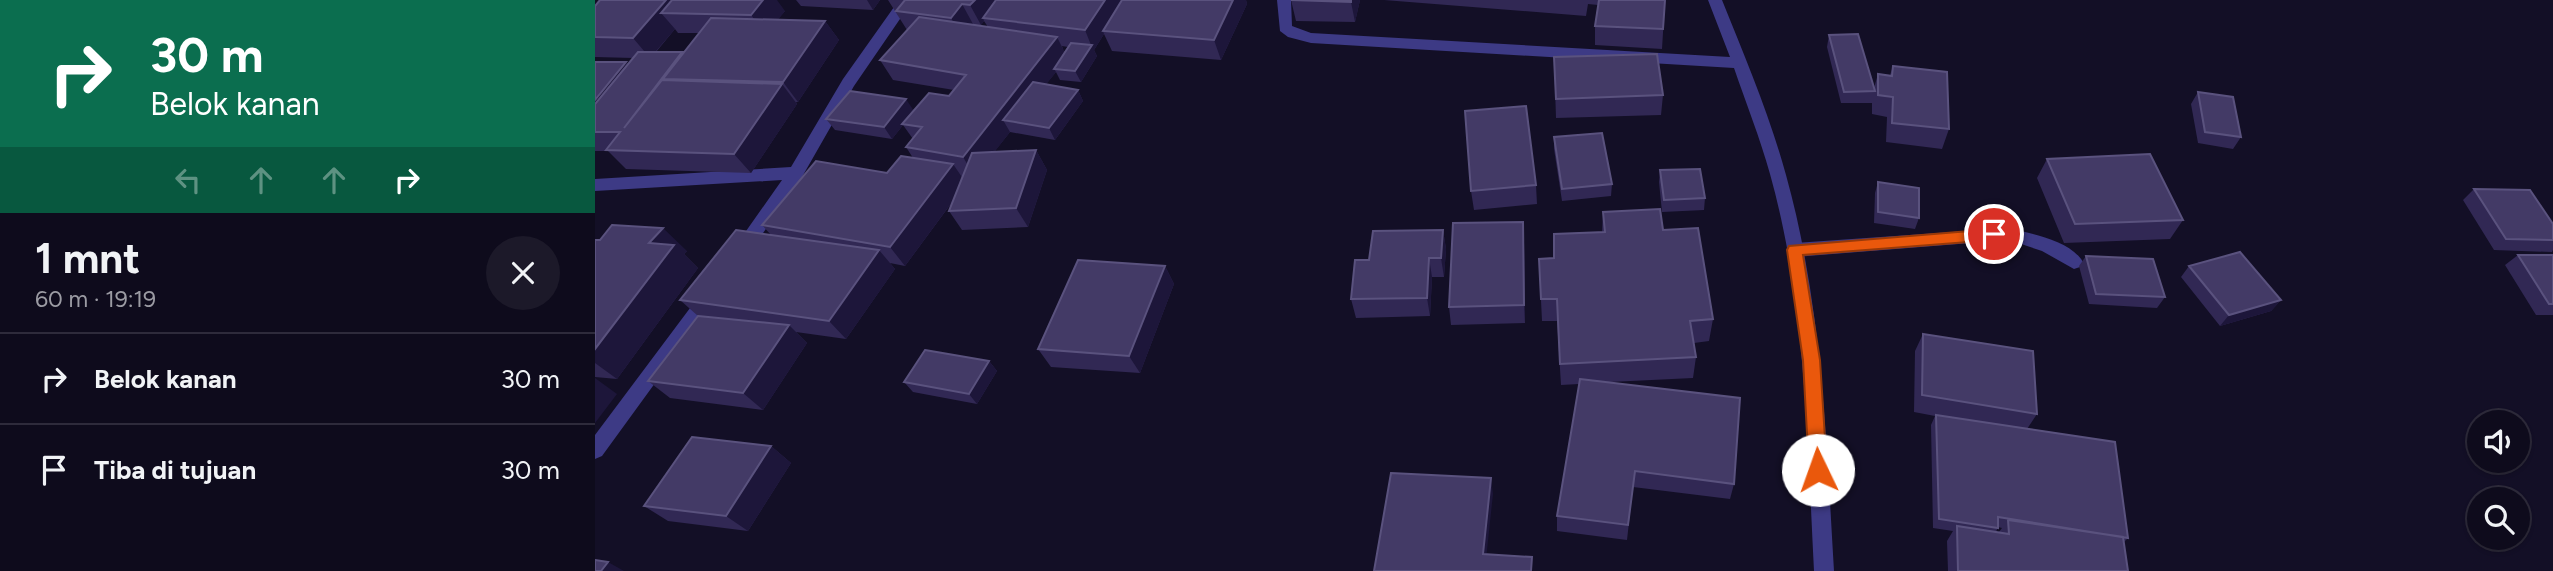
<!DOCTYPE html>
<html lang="id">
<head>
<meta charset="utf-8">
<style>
  body { margin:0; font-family:Figtree,sans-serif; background:#1c1929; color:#f1f3f6; height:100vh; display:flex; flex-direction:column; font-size:26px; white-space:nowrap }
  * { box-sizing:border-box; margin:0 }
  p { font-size:23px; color:#9b9ba3 }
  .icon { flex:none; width:38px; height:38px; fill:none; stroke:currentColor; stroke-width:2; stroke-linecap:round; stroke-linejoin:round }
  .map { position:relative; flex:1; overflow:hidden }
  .drawer { display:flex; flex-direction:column; background:#0e0b1c; width:595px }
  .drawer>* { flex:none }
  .hud { background:#0b6e4f; color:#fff; overflow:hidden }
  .tools { position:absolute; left:1872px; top:410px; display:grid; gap:14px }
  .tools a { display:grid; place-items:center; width:63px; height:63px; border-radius:50%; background:#0e0b1c; box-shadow:0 2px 5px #0004,0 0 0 2px #2e2b3b; font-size:35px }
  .pin { position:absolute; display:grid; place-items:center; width:60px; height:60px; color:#fff; margin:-30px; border:4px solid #fff; border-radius:50%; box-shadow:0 2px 7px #0007 }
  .me { position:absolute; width:77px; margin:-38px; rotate:357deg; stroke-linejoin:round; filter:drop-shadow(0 0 5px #0008) }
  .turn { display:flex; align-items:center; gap:24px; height:147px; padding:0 35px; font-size:32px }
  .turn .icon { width:91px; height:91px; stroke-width:2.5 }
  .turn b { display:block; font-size:49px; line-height:60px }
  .lanes { display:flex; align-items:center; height:66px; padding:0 35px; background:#0003; justify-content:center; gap:35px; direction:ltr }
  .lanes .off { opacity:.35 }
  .round { display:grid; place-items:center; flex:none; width:74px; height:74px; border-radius:37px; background:#1c1929 }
  .overview { display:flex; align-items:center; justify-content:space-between; height:119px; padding:0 35px }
  h1 { font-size:42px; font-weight:700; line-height:52px }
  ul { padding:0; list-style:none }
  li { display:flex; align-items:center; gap:21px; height:91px; padding:0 35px; border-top:2px solid #2e2b3b }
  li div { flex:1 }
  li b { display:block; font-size:26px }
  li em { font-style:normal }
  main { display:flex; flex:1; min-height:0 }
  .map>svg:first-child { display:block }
</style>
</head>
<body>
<main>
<section class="drawer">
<div class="hud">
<div class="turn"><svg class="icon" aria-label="right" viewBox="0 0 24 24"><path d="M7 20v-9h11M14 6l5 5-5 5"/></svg><div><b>30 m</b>Belok kanan</div></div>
<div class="lanes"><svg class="icon off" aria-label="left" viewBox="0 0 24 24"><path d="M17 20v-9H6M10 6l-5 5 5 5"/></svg><svg class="icon off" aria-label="ahead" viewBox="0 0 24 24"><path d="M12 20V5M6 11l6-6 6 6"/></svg><svg class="icon off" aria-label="ahead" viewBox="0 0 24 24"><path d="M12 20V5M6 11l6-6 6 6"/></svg><svg class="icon" aria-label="right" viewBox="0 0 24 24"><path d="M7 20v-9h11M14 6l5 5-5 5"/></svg></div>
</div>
<div class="overview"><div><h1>1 mnt</h1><p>60 m · 19:19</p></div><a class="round"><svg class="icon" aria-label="close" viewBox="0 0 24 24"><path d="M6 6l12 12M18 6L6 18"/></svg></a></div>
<ul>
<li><svg class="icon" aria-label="right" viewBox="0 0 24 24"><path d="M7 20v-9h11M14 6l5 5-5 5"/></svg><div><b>Belok kanan</b></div><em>30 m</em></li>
<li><svg class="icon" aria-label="arrive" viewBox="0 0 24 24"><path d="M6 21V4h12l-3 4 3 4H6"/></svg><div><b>Tiba di tujuan</b></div><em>30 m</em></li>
</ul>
</section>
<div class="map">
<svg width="1958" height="571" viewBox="0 0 1958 571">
  <rect width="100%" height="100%" fill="#130f26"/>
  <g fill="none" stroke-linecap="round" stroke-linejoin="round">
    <!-- service -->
    <path fill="#3d3a85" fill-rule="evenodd" d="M1414,228c22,6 61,12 74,34l-3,5 -6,2 -32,-18 -33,-11 -214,17 -6,-2 -3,-5 3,-5 6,-2z"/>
    <!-- minor -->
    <path fill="#3d3a85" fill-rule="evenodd" d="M304,0h14l-59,86 -52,91 -55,79h-12l-3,-5 50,-71 -187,11v-12l196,-12 52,-88z
      M682,0h14l1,26 19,7 419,24 -22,-57h14c23,57 48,116 64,175 36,129 40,263 48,396h-20c-7,-133 -8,-268 -44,-397 -10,-36 -24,-71 -36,-106l-423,-25 -23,-6 -8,-6z
      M113,290l6,2 3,5 -3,5 -112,154 -7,3v-24l107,-143z"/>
  </g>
  <!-- wall -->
  <path fill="#312854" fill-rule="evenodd" d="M201,0h84l-7,10 -72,-4z
    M293,0h358l1,4 -26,56 -109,-9 -8,-17 -10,16 3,6 -16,26 -21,-2 -4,-8 -10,12 32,6 5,11 -28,39 -45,-8 -16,20 42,-2 11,20 -19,57 -66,3 -13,-19 4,-10 -48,65 -15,-3 5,6 -49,70 -50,-7 11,11 -44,67 -93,-12 -22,-17 50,-65 -18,-16 91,-65 -9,-10 125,-52 26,-15 -7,-11 7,-8 -10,-14 -11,14 -57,-9 -9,-11 87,-9 36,-14 5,-6 -61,-10 -13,-20 27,-30zM389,21l4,6 -15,-2h8zM467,46l6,1 -4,5z
    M696,0h69l-5,22 -59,-1z
    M789,0h281l-3,49 -67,-4v-19l3,-21 -10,-1 -2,12z
    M0,6l190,5 -7,8 47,2 14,19 -41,62h-2l1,2 -46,69 -125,-4 -18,-18h-13v-89h31l2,2 5,-6 -38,-1zM80,29l3,4h21l-16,20 -1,-1h-26z
    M1234,35l45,53 4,-14 12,1 3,-9 56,63 -7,20 -56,-7 1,-25 -15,-3v-13v2h-31l-14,-56z
    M959,57l109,38 -2,20 -105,3z
    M1603,92l43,45 -8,12 -35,-6 -7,-39z
    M959,137l58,47 -1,12 -49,5 -8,-52z
    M1452,159l136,61 -13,19 -106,4 -27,-65z
    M1065,170l45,28 -1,12 -42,2 -3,-30z
    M1283,182l41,36 -4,11 -41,-6 1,-30z
    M941,185l1,19 -63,6 -3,-19z
    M1879,189l79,35v26l-1,2 -58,-2 -31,-50z
    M1008,212l60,18 50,89 -4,22 -15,2 2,14 -3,21 -83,4 124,102 -4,15 -97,-12 -6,53 -70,-9v-15l22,-132 -18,1 -4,-64h-15l-3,-62 15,-1 48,-26z
    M848,230l3,19 -2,28h-12l-2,39 -74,2 -5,-19 18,-39z
    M0,240l92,11 -3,3 14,14 -81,111 -22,-2z
    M929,241l1,82 -74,2 -2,-18z
    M1923,255h35v60h-17l-31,-50z
    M1491,256l79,41 -8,11 -68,-4 -10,-38z
    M570,266l9,18 -34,89 -89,-6 -13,-18z
    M1594,266l92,34 -10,11 -51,15 -39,-49z
    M1328,334l114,80 -10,15 101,109 -4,4 4,29h-180l-1,-30 6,-10 -20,-3 -2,-103 4,-9 -21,-4 1,-61zM1403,527l4,1 -3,4h-3z
    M394,361l8,10 -20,33 -64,-12 -9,-10z
    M176,446l20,17 -43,68 -80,-10 -24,-15z"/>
  <!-- shaded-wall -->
  <path fill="#1d163a" d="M71,0h4l11,13h-20l14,16 -25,29 -17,-20z
    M162,0h20l8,11 -19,24 -15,-20z
    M272,0h13l-7,10z
    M380,0h26l-18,18 1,3 -3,4 -11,-20z
    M510,0h21l-23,31 1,3 -10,16 3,6 -16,26 -6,-11 16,-26 -6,-15z
    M638,0h13l1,4 -26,56 -7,-20z
    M756,0h9l-5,22 -4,-20z
    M367,4l11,20 -11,14 -11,-20z
    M230,21l14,19 -41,62 -15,-20z
    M462,37l10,20 -13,12 2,3 -40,51 -13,-3 7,12 -35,45 -12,-20z
    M31,62l18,20 -31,39 -18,-19v-2z
    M187,84l15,20 -46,69 -17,-19z
    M483,90l5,11 -28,39 -6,-12z
    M311,99l8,12 -12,13 1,1 -11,14 -8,-12z
    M441,150l11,20 -19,57 -12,-19z
    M358,164l13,19 -61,83 -15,-19z
    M928,222l1,19 1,82 -1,-18z
    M68,228l24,23 -3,3 14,14 -81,111 -22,-16v-14l54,-106z
    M848,230l3,19 -2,28 -3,-19z
    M284,250l16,19 -49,70 -17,-18z
    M834,258l3,19 -2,39 -3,-18z
    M570,266l9,18 -34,89 -11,-17z
    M1686,300l-10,11 -51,15 9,-11z
    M194,325l18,18 -44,67 -20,-17z
    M394,361l8,10 -20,33 -8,-10z
    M0,378l22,16 -22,29z
    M176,446l20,17 -43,68 -22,-15z
    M896,478l2,16 -8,75 -2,-15z
    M13,562l16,9h-23z"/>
  <!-- building -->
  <path fill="#433a66" stroke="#5a527e" stroke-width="2" d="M5,0h66l-33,38 -38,-1v-31z
    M77,0h91l-12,15 -90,-2z
    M310,0h70l-5,5 -8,-1 -11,14 -55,-7z
    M401,0h109l-20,30 -102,-12z
    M527,0h111l-19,40 -111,-9z
    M696,0h60v2z
    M1004,0h66l-2,29 -68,-3z
    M324,17l138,20 -94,120 -57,-10 16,-20 -20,-3 27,-31 20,3 17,-21 -86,-15z
    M116,18l114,3 -42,61 -120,-3z
    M1263,34l17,57 -31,1 -15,-57z
    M476,43l21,2 -17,26 -21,-2z
    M43,52h44l-58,76 38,-48 120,4 -48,70 -128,-4 14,-18h-25v-28z
    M1062,54l6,41 -107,4 -2,-42z
    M0,62h31l-31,38z
    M1298,66l54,6 2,57 -57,-6 1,-26 -15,-2v-21l14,2z
    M438,82l45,8 -29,38 -46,-8z
    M255,91l56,8 -22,28 -58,-8z
    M1603,92l35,5 8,40 -36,-5z
    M931,106l10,79 -65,6 -6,-80z
    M1007,133l10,51 -50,5 -8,-52z
    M441,150l-20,58 -67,3 23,-58z
    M1555,154l33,66 -108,4 -28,-65z
    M306,156l52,8 -63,83 -128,-22 54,-64 71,12z
    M1105,169l5,29 -41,2 -4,-30z
    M1283,182l41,6v30l-41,-6z
    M1879,189l56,1 23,34v16l-47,-1z
    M1065,209l3,21 35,-2 15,91 -23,2 6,36 -136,7 -3,-65h-16l-2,-40 15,-1v-24l51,-2 -2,-20z
    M928,222l1,83 -75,2 4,-84z
    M17,225l51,3 -14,15 25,2 -79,104v-109h5z
    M141,230l143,20 -50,71 -149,-21z
    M848,230l-2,28h-12l-2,40 -76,1 4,-39h14l4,-29z
    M1645,252l41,48 -52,15 -40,-49z
    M1923,255h35v49h-4z
    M1491,256l67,3 12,38 -69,-3z
    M483,260l87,6 -36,90 -91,-7z
    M103,316l91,9 -46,68 -95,-12z
    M1328,334l110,17 4,63 -115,-19z
    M330,350l64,11 -20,33 -65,-12z
    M985,379l160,19 -6,86 -99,-13 -7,54 -71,-9z
    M1341,415l179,27 13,96 -130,-21v11l-59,-9z
    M97,437l79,9 -45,70 -82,-10z
    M796,473l100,5 -8,76 49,3 -1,14h-157z
    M1413,520l115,17 5,34h-170l-1,-45 52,8z
    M0,560l13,2 -7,9h-6z"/>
  <!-- route -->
  <path fill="#ea580c" stroke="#983908" stroke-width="2" d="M1399,229l7,5 -7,6 -191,15 17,105 7,110 -2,6 -7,2 -6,-2 -3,-6 -6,-110 -16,-110 2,-4z"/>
</svg>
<div class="tools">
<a><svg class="icon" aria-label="sound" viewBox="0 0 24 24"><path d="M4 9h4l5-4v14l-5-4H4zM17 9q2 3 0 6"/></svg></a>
<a><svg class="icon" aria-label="search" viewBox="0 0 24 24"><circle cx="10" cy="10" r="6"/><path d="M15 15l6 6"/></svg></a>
</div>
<div class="pin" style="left:1399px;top:234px;background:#d93025"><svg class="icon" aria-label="arrive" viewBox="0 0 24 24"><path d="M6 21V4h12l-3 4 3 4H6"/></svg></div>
<svg class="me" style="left:1223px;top:470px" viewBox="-20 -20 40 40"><circle r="19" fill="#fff"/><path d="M0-13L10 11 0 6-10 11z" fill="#ea580c"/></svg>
</div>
</main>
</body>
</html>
